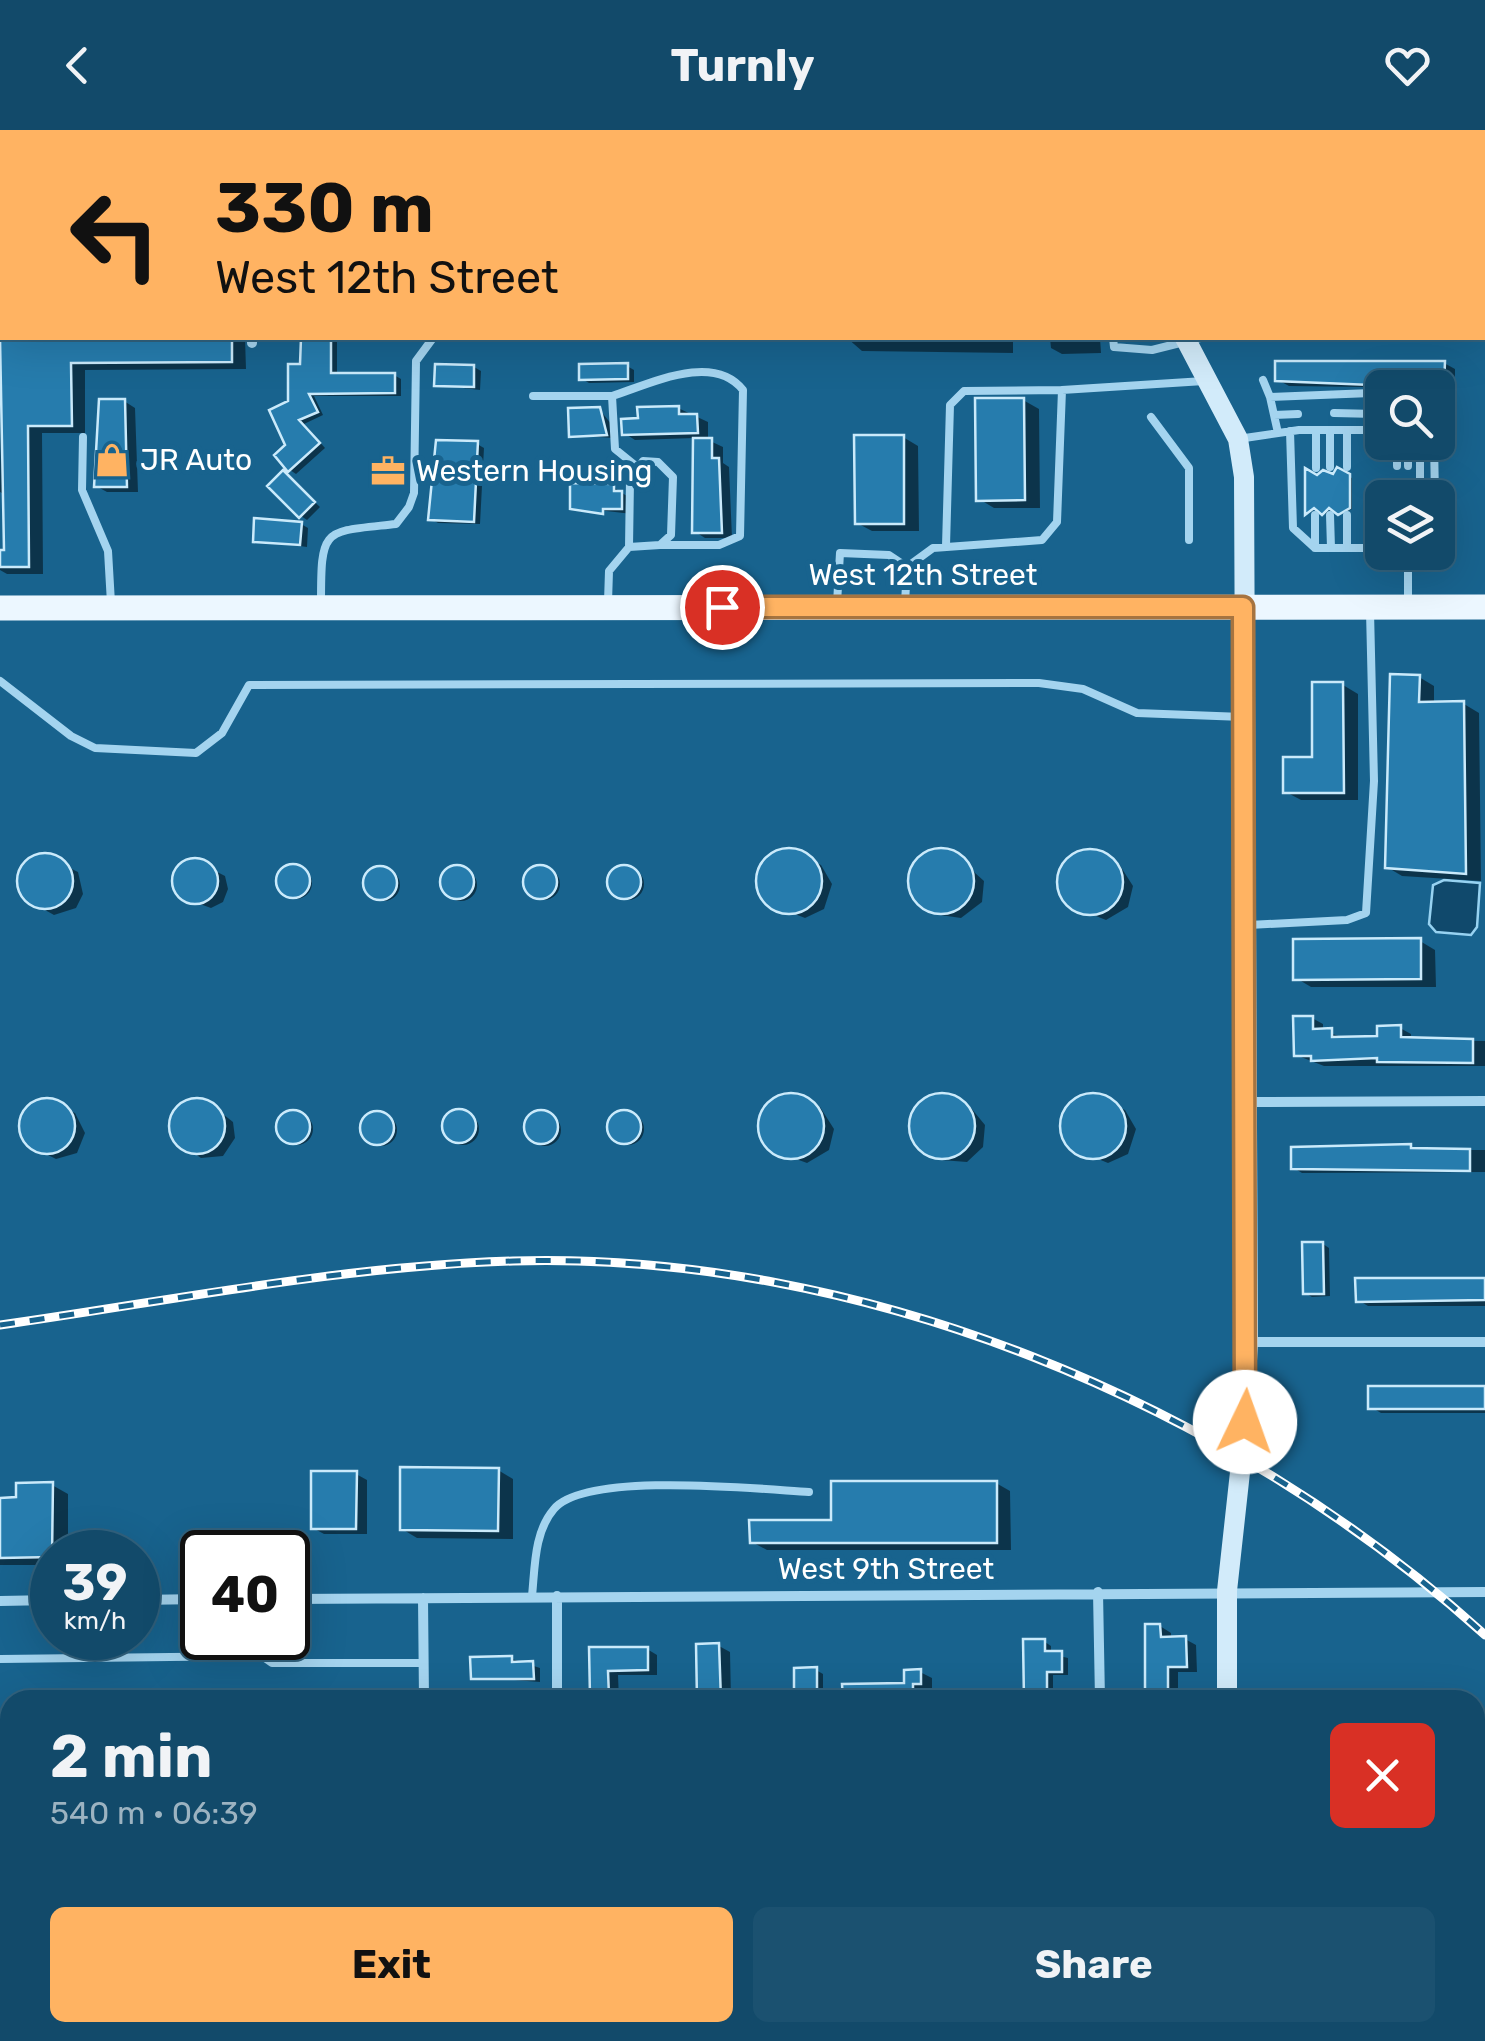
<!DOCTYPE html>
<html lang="en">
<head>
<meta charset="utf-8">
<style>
  body { margin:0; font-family:Rubik,sans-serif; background:#1b5170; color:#f1f3f6; height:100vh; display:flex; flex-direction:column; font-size:38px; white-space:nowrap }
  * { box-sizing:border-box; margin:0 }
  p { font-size:32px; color:#9cb3c1 }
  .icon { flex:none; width:55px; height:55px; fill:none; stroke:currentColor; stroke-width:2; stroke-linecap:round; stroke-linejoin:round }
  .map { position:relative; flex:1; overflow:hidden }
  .side { position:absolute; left:0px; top:1560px; width:1485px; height:352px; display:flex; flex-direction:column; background:#124a6a; border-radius:30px 30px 0 0; box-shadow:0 10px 40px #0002,0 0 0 2px #31627e }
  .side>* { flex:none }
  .banner { position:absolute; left:0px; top:0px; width:1485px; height:210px; box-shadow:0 10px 40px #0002,0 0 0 2px #31627e; background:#ffb362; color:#111; overflow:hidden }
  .tools { position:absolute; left:1365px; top:240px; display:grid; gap:20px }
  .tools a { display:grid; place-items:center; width:90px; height:90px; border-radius:15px; background:#124a6a; box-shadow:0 10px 40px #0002,0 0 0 2px #31627e; font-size:50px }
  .speed { position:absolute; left:30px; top:1400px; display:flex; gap:20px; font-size:50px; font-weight:700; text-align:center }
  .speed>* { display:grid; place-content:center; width:130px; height:130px; border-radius:50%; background:#124a6a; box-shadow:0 10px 40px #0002,0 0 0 2px #31627e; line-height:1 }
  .speed small { font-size:25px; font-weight:400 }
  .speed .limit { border:5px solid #111; border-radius:15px; background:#fff; color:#111 }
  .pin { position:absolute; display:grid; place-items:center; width:85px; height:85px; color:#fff; margin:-42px; border:5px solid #fff; border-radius:50%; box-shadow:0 2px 10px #0007 }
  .me { position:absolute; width:110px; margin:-55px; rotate:3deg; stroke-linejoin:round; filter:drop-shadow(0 0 8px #0008) }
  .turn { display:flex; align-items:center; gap:35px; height:210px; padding:0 50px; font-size:45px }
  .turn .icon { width:130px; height:130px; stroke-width:2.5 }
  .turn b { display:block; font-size:70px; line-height:85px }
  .round { display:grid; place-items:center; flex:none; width:105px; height:105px; border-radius:15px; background:#1b5170 }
  .headline { display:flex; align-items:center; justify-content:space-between; height:170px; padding:0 50px }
  h1 { font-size:60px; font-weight:700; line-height:75px }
  .cta { display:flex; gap:20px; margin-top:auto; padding:20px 50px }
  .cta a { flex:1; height:115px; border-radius:15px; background:#ffb362; color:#111; font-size:40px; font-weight:700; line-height:115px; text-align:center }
  .cta a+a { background:#1b5170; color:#f1f3f6 }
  header { display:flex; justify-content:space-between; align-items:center; height:130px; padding:0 50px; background:#124a6a; font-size:45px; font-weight:700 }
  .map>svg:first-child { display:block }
</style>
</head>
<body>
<header><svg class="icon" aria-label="back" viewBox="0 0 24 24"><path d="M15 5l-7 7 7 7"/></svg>Turnly<svg class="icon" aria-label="heart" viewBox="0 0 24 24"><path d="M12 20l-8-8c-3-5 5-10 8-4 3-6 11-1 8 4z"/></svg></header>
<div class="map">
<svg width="1485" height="1911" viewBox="0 0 1485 1911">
  <rect width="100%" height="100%" fill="#18638e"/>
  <!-- green -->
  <path fill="#2078a8" d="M426,1902l596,1 -6,8h-590z"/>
  <!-- water -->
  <path fill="#10496c" stroke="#97d2f1" stroke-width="2.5" d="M1444,750l36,3 -3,44 -6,8 -35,-3 -7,-8 4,-39z"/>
  <!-- shadow -->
  <path fill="#0007" d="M896,0h109v2h-109z
    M0,124h2v25h-2z
    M2,202v6h65v4l178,-4 1,31 -161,1v63h-43l1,141h-36l-7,-4v-18h6v-57l-6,-3z
    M305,208h32v38l57,-1 7,4v17h-87l9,19 -19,9 21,24 -29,26 -6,-4 -2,-24 3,-44 12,-36z
    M662,208h72v2l-65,2z
    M847,208h166v15l-151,-2z
    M1050,208h50l1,15 -39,1 -11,-6z
    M1444,233l11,6v37l-17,-1v-17l-149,-2 -11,-6z
    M627,236l7,4v12l-45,1 -7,-4z
    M474,237l7,4 -1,19 -43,-5z
    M1023,270l16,9 1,99h-46l-15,-9z
    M124,271l11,7 3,84h-31l-11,-6z
    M678,278l30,14v18l15,7v16l6,4 3,71h-27l-11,-7 1,-93 -60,2 -11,-7 16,-12z
    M600,280l12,15 1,13 -42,-3z
    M903,307l15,9 1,85h-47l-15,-8z
    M477,314l7,4 -4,76 -42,-1 -7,-4z
    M1338,341l14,7v31l-10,5 -10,-7 -6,7 -8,-7 -10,7v-42l8,6 18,-1z
    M284,343l36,34 -13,13 -6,-4z
    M613,357l20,13 -1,14 -51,-6v4l-8,-5z
    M301,394l7,4 -1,19 -52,-7z
    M1419,547l15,9v18h30l15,9 2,168 -79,-5 -15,-9z
    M1343,555l15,9v106h-57l-15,-8 28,-33z
    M788,720l33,15 11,19 -8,25 -19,9 -38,-15 -9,-20 10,-24z
    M932,723l22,1 30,27 -2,21 -21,16 -21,-3 -27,-23 2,-26z
    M1081,724l26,3 12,7 14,22 -5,21 -22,13 -33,-13 -12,-18 3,-22z
    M45,726l33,16 5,22 -7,14 -22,7 -27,-15 -8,-15 7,-21z
    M194,730l31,16 3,13 -5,13 -12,6 -25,-9 -12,-17 3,-12z
    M280 753a16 16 0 1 1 32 0a16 16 0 1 1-32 0Z
    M612 754a16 16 0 1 1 32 0a16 16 0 1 1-32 0Z
    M528 754a16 16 0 1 1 32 0a16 16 0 1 1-32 0Z
    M368 755a16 16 0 1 1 32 0a16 16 0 1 1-32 0Z
    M445 755a16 16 0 1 1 32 0a16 16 0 1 1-32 0Z
    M1420,811l15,9 1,37h-125l-15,-9z
    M1312,888l11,6v7l19,6 38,2 20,-11 11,6v6l74,1v25h-161l-28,-11z
    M786,966l34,11 14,22 -5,21 -22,13 -33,-12 -13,-23 6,-21z
    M937,966l34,12 14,17 -2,22 -16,15 -26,-2 -12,-6 -16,-22 3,-21z
    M1092,966l33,14 11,19 -8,25 -20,9 -37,-15 -9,-25 10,-19z
    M41,971l34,12 10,20 -8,20 -21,6 -28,-14 -7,-15 6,-21z
    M186,972l23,1 24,19 2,16 -12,18 -22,2 -26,-18 -3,-21z
    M612 999a16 16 0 1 1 32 0a16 16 0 1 1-32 0Z
    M447 999a16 16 0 1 1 32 0a16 16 0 1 1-32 0Z
    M281 999a16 16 0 1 1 32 0a16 16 0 1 1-32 0Z
    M365 1000a16 16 0 1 1 32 0a16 16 0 1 1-32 0Z
    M529 1000a16 16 0 1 1 32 0a16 16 0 1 1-32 0Z
    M1294,1020h191v22l-183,1 -8,-5z
    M1323,1114l6,4 1,48 -18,1 -7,-4z
    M1485,1150v26h-117l-10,-6z
    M1485,1258v25h-104l-10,-6z
    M498,1340l15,9v60l-96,-1 -15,-9z
    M356,1344l11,6v54h-43l-11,-6z
    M996,1353l14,8 1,59h-244l-15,-8z
    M52,1355l16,9v58h-16v13h-52v-65h19z
    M1160,1496l11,7v6h14l11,6 1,27h-19v28h-30z
    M1045,1512l6,4v8l17,4v17h-15v25h-27z
    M719,1516l11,6 1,48h-31z
    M591,1519h56l10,6v20h-39l1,25h-19l-8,-4z
    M512,1529l28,9v14l-67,-5z
    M816,1540l7,4v20l-26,-3z
    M920,1542l12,6v11h-9v11h-78l62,-14z
    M0,1580h10v122l-10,-6z
    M1475,1768l10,3 -1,77 -9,-3z
    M2,1818h8v15l-8,-3z
    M25,1902h152v9h-153z
    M204,1902h16v9h-16z
    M1358,1902h28l-3,9h-28z
    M294,1907l34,1 6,3h-40z"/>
  <!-- building -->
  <path fill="#267cad" stroke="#caeafb" stroke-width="2.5" d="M0,208h232v24l-161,1 1,63h-44l1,141h-29v-17h4z
    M301,208h30v35h64v20l-86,1 9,18 -19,8 21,23 -32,29 -14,-17 11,-10 -16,-35 19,-9v-37h12z
    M1275,231h170l-1,27 -169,-7z
    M628,233v16l-49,1v-16z
    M435,234l39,1v22l-40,-1z
    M975,268h49l1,102 -49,1z
    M99,269h26l2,88h-33z
    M679,276v8h18l1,19 -76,2 -1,-16 17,-1 -1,-11z
    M600,277l7,28 -38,2 -1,-29z
    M854,305h50v89h-49z
    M693,308h19v20h7l3,75h-30z
    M436,310l42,1 -4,81 -46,-2z
    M1337,337l13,7v34l-12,7 -9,-7 -7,7 -8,-7 -9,7v-47l12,7 6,-5 10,4z
    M283,340l32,32 -16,16 -32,-32z
    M570,353l44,1v7h8v18h-19v5l-33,-5z
    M254,388l48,4 -2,23 -47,-3z
    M1390,544l30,1 -1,27 45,-1 2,173 -81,-6z
    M1312,552h31l1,111h-61v-36h29z
    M908 751a33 33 0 1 1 66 0a33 33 0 1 1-66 0Z
    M756 751a33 33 0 1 1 66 0a33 33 0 1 1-66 0Z
    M1057 752a33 33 0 1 1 66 0a33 33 0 1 1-66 0Z
    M17 751a28 28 0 1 1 56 0a28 28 0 1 1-56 0Z
    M172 751a23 23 0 1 1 46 0a23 23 0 1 1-46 0Z
    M276 751a17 17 0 1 1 34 0a17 17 0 1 1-34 0Z
    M440 752a17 17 0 1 1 34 0a17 17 0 1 1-34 0Z
    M523 752a17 17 0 1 1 34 0a17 17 0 1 1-34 0Z
    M607 752a17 17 0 1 1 34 0a17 17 0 1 1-34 0Z
    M363 753a17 17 0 1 1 34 0a17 17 0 1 1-34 0Z
    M1421,808v41l-128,1v-41z
    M1293,886h20v13l19,-1v9l45,-1v-10l24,-1v12l72,2v24l-96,-1v-4l-66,3v-5h-17z
    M1060 996a33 33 0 1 1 66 0a33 33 0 1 1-66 0Z
    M909 996a33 33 0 1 1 66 0a33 33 0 1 1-66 0Z
    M758 996a33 33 0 1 1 66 0a33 33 0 1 1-66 0Z
    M169 996a28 28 0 1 1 56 0a28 28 0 1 1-56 0Z
    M19 996a28 28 0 1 1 56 0a28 28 0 1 1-56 0Z
    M442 996a17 17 0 1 1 34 0a17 17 0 1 1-34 0Z
    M607 997a17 17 0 1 1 34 0a17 17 0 1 1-34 0Z
    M276 997a17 17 0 1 1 34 0a17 17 0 1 1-34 0Z
    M524 997a17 17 0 1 1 34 0a17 17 0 1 1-34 0Z
    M360 998a17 17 0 1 1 34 0a17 17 0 1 1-34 0Z
    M1411,1014v4l59,1v22l-179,-2v-22z
    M1302,1112h21l1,52h-21z
    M1355,1148h130v22l-129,2z
    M1368,1256h117v23h-117z
    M400,1337l99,1 -1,63 -98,-1z
    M311,1341h46l-1,58h-45z
    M831,1351h166v62h-247l-1,-23h82z
    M53,1352l-1,75 -52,1v-60l16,-1v-14z
    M1145,1494h15l1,13 25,-1 1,31h-19v33h-23z
    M1023,1509h22v12h17v21h-15v28h-23z
    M719,1513l2,57h-24l-1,-56z
    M589,1517h59v23l-40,1 1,25 -19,1z
    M512,1526v6l21,-1 1,18h-63l-1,-22z
    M817,1537v25h-23v-24z
    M921,1539v15h-8v16h-70l-1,-16 62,-1v-13z"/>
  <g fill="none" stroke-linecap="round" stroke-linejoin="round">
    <!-- lane -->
    <path stroke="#a4d4ef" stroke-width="8" d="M734,0v2
      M1117,0l1,2
      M1266,0v2
      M1482,78l3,-1
      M1482,152h3
      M0,155h2
      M1113,208l1,9 38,3 48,-12
      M1263,250l7,17
      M533,266h79l3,53 21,17
      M612,266c38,-12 101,-44 131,-6l-3,146 -21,9h-59
      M1334,283l42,1
      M1274,285l24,-1
      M1151,287l38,51v72
      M1316,300v38
      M1330,300v37
      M1347,300v37
      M1290,301l3,97 22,20h67
      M1278,303l-8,-36 101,-4 5,5v32
      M83,307l-1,53 26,61 3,52
      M1238,309l61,-9h83
      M1397,312v24
      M1420,312v56
      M1434,312l1,56
      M1408,336v-24
      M1315,385v33
      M1330,385l1,33
      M1347,385v33
      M946,416l4,-141 14,-14 98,-1
      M321,472c0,-76 2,-70 75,-78l13,-17 5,-14 2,-132 17,-23
      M608,472l1,-31 20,-24 31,-2 11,-10 2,-58 -15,-15 -15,-1 -13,19 -1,67
      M837,473l3,-50 49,2 18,12
      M905,473l2,-36 26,-19 109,-8 15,-18 5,-132 142,-9
      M1408,473v-51
      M0,551l71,55 24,12 101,5 26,-20 27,-48 790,-2 44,6 54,24 106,4
      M1249,795l98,-5 19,-7 8,-132 -4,-170
      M532,1466c3,-29 2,-64 22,-87 32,-38 204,-20 255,-17
      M77,1508l1,20
      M262,1526l10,7h152
      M0,1529l262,-3v-18"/>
    <!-- street -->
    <path stroke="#a4d4ef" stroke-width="10" d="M250,0v2
      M252,208v5
      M1247,972l238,-1
      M1249,1212h236
      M1098,1462l2,108
      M423,1468l1,102
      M288,1469l1197,-7
      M138,1470l64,-1
      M0,1471l52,-1
      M557,1570v-104
      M1475,1736h10
      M0,1862h10
      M1035,1902l14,9
      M426,1911v-9
      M1307,1911l4,-9
      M1479,1911l6,-19"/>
    <!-- secondary -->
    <path stroke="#d2ebfa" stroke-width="20" d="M1171,0v2
      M1185,208l53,101 6,38 4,865 -6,112 -15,137v109
      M1145,1911l6,-9"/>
    <!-- primary -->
    <path stroke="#ecf7ff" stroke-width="25" d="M0,478l1485,-1"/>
    <!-- rail casing -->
    <g stroke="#fff" stroke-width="9">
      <path id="rail" d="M0,1195c170,-24 341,-59 513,-64 349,-10 716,142 972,374"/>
    </g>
    <!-- rail -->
    <use href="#rail" stroke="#18638e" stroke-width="5" stroke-dasharray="15" stroke-linecap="butt"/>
  </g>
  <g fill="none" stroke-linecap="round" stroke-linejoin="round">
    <!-- route casing -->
    <g stroke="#a67440" stroke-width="25">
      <path id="route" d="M722,477h521l2,815"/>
    </g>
    <!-- route -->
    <use href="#route" stroke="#ffb362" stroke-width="18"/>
  </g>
  <!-- icons -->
  <defs>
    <g id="shop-bare" transform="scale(2.7)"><path d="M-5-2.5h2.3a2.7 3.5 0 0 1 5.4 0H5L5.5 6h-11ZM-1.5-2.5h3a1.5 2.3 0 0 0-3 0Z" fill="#ffb362" stroke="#18638e" stroke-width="2.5" paint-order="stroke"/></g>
    <g id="office-bare" transform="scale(2.7)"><path d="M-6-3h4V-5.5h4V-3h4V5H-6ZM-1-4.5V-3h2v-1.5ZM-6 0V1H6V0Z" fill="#ffb362" stroke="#18638e" stroke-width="2.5" paint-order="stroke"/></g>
  </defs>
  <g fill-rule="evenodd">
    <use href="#shop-bare" x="112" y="330"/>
    <use href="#office-bare" x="388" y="341"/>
  </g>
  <g text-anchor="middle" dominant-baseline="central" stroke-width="10" stroke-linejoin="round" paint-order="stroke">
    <!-- poi labels -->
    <g font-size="30" fill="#fff" stroke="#18638e" text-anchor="start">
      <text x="140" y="330">JR Auto</text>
      <text x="416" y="341">Western Housing</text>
    </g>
    <!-- street labels -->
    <g font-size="30" fill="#fff" stroke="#18638e">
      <text x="923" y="445">West 12th Street</text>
      <text x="886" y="1439">West 9th Street</text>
    </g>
  </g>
</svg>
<div class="tools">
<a><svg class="icon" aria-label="search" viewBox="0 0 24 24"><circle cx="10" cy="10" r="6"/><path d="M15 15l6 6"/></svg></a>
<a><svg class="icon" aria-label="layers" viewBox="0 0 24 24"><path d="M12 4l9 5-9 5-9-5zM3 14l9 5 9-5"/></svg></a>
</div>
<div class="speed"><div>39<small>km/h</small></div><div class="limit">40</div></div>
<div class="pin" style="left:722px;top:477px;background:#d93025"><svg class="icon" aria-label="arrive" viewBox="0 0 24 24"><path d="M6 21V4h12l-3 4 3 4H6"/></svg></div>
<svg class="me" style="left:1245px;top:1292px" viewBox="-20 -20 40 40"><circle r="19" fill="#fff"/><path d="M0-13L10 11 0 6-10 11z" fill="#ffb362"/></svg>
<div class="banner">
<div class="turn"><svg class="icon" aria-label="left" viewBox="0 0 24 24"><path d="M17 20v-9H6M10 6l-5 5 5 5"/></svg><div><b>330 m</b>West 12th Street</div></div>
</div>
<section class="side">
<div class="headline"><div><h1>2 min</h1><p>540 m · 06:39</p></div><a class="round" style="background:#d93025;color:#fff"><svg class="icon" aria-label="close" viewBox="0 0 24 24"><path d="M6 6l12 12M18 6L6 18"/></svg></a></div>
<div class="cta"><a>Exit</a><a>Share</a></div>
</section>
</div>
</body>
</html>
